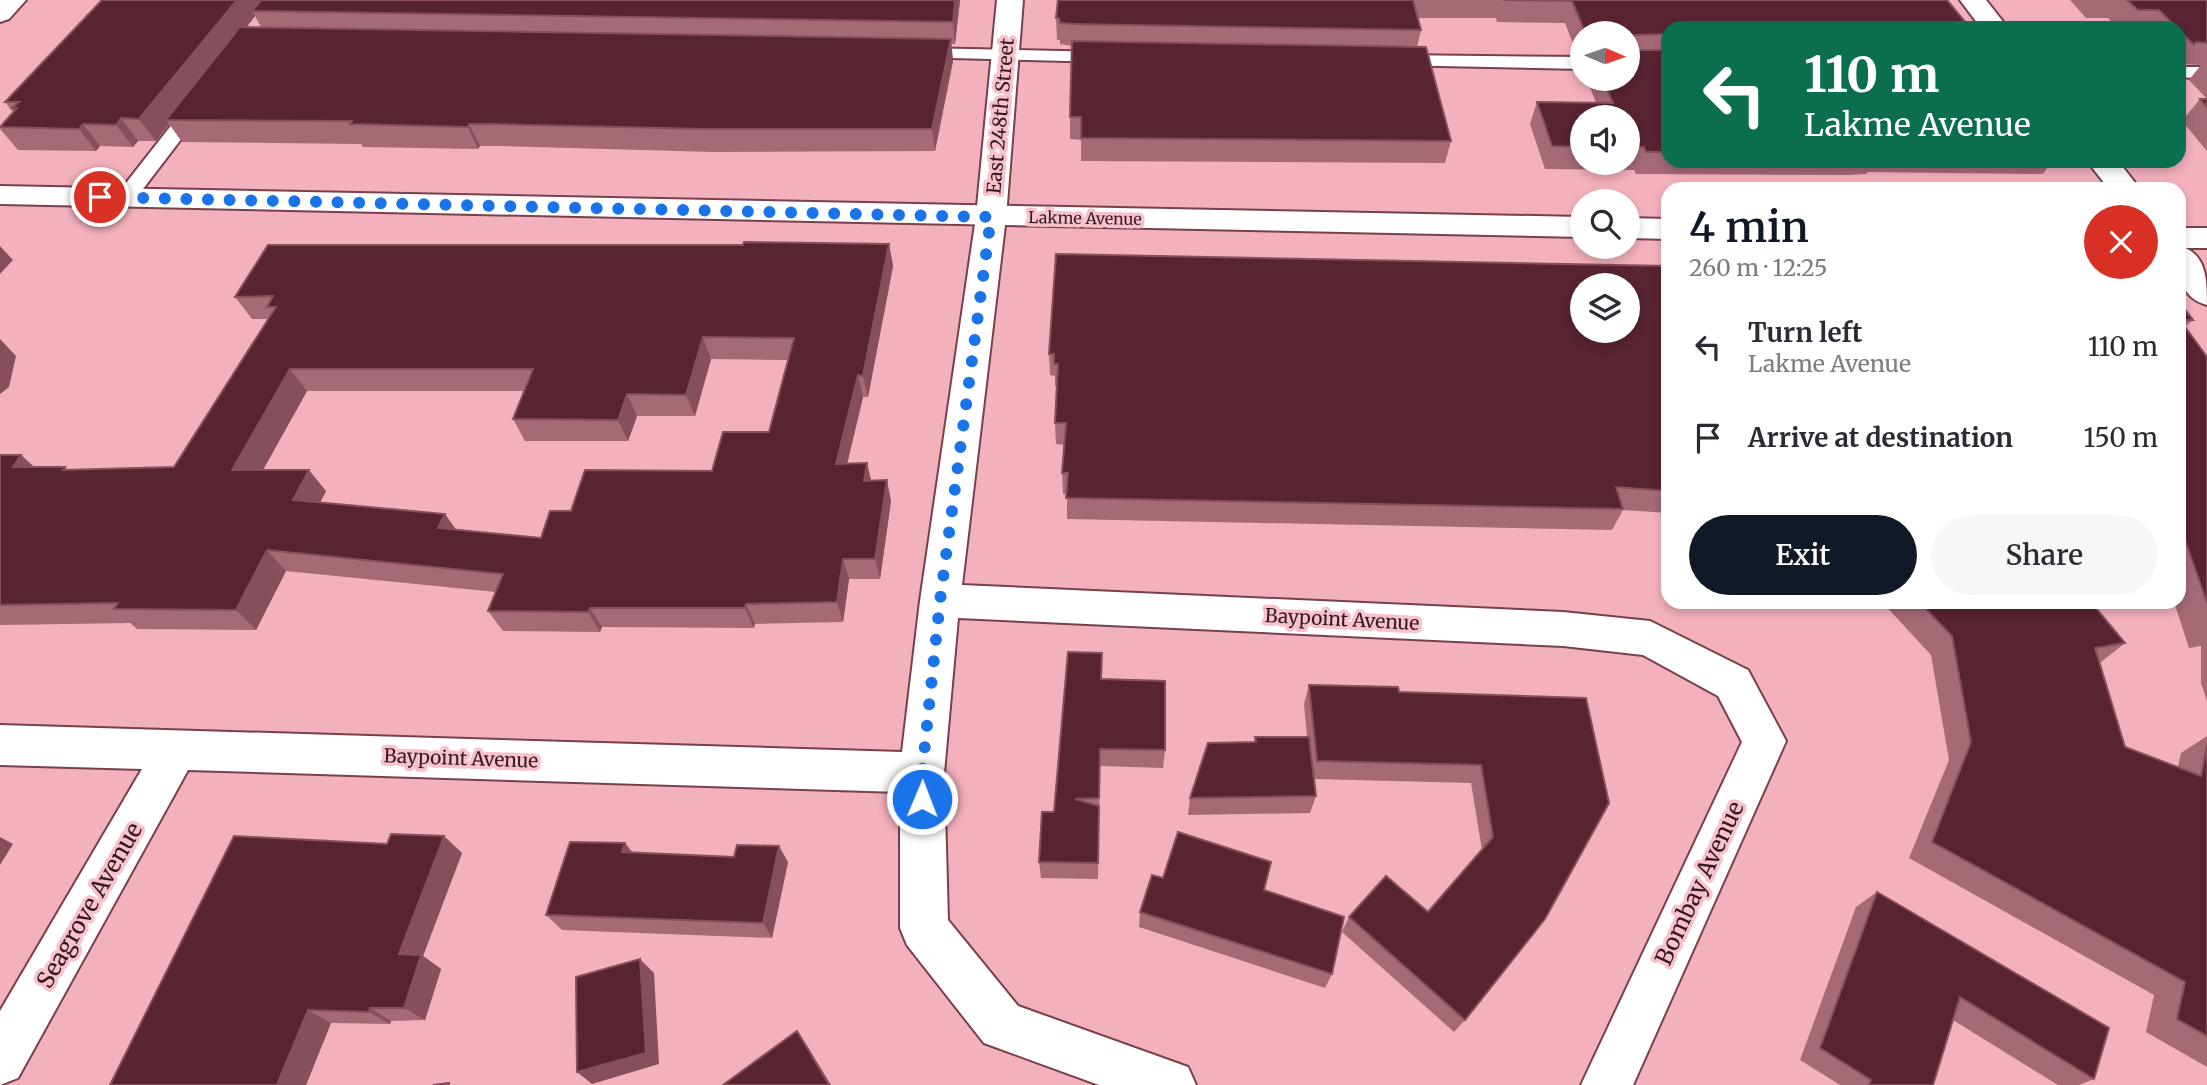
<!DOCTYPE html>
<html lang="en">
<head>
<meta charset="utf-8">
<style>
  body { margin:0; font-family:Merriweather,serif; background:#f7f7f7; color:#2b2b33; height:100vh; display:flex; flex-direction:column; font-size:26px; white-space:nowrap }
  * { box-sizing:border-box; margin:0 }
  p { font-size:23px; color:#7c7c81 }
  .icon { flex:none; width:38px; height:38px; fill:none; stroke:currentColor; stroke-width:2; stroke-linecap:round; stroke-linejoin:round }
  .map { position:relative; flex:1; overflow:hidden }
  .side { position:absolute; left:1661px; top:182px; width:525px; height:427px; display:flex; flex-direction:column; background:#fff; border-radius:21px; box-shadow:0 4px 10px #0003 }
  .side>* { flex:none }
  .top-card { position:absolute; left:1661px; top:21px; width:525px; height:147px; border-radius:21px; box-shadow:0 4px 10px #0003; background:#0b6e4f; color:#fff; overflow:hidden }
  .needle { width:46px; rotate:92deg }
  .controls { position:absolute; left:1570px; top:21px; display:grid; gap:14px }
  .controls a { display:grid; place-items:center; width:70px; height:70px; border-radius:50%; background:#fff; box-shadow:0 4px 10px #0003; font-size:35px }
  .pin { position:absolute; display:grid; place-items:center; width:60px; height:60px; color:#fff; margin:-30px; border:4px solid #fff; border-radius:50%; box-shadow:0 2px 7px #0007 }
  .me { position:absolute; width:77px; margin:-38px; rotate:1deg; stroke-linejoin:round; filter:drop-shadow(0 0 5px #0008) }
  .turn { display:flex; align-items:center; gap:24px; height:147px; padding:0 28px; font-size:32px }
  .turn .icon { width:91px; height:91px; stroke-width:2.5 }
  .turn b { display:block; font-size:49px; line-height:60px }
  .round { display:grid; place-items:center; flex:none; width:74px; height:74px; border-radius:37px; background:#f7f7f7 }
  .overview { display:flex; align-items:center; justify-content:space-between; height:119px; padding:0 28px }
  h1 { font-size:42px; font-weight:600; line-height:52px; color:#111827 }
  .primary-button { display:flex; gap:14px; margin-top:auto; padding:14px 28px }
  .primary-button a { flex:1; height:80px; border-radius:42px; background:#111827; color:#fff; font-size:28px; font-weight:600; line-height:80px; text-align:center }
  .primary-button a+a { background:#f7f7f7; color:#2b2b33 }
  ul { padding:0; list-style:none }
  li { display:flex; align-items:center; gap:21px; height:91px; padding:0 28px }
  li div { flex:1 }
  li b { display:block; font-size:26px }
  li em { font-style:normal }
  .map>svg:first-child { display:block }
</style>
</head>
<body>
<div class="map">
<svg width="2207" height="1085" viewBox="0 0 2207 1085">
  <rect width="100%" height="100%" fill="#f3b0bd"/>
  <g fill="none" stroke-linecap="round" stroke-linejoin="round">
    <!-- lane casing -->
    <g stroke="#78404c" stroke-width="4">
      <path id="lane" d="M919,48l189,4 9,5 -9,5 -195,-5 -3,-4 3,-4z
        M1395,55l187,2v12l-193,-4 -3,-4 3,-4z
        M2179,67h28v12l-28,-2z
        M198,98l10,6 -75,98h-14l-3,-5 3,-5 72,-92z"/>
    </g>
    <!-- street casing -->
    <g stroke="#78404c" stroke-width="4">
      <path id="street" d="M997,0h26l-17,217 -44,368 601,27 87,9 98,49 38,71 -153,344h-52l161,-343 -24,-46 -75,-41 -80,-9 -605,-28 -14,155 4,147 70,86 170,61 8,18h-97l-115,-42 -77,-98 -7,-17v-136l-712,-22 -170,308 -18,7v-74l142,-242 -142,-4v-40l902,27 18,-151 56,-384z
        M1960,0h26l22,28h-27z
        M2087,161h31l22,28h-31z
        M2179,246c28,7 28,34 28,59 -29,-8 -29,-34 -28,-59z"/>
    </g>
    <!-- secondary casing -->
    <g stroke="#78404c" stroke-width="4">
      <path id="secondary" d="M0,0h26l-17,19 -9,3z
        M0,186l1582,31v20l-1582,-33z
        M1628,218l40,1v20l-40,-1z
        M2179,228h28v20h-28z"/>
    </g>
    <!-- lane -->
    <use href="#lane" fill="#fff" fill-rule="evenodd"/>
    <!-- street -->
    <use href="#street" fill="#fff" fill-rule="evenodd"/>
    <!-- secondary -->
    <use href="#secondary" fill="#fff" fill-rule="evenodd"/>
  </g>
  <!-- wall -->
  <path fill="#a66a77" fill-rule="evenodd" d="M102,0h858l-5,44h-4l2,17 -18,90 -222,1 -212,-6h-21l-2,3 -115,-2 -2,-3 -179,-2 -13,-18 -13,17h-18l-5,6 -33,-1 -4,5 -78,-1 -18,-21 13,-17 -8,-10zM255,16l6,11h-14z
    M1058,0h889l20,24 -2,2 -297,2v133h384l-9,13 -175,-2 -2,2 -18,1 -212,-1 -2,-4 -89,-1 -15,-45 7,-22 59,1 -9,-24h41v-46h-46v23l-5,-2 -12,-31 -68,-1 -1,-4h-78l3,12 -4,17 34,94 -6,22 -364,-2v-21l-11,-1v-22l2,-71 -12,-2v-4h-3l-1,-22zM1582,117h46v46h-46z
    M2070,0h137v151l-25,-30 18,-22h7l-18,-19 12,-15 -22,-1v-36h-61l-10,-10h-22z
    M889,244l4,22 -25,131h-5l-16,67 20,-1 4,17 20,21 -11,78h-31l-6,43 -88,2 -1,4 -152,-1 -2,5 -97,-1 -15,-20 8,-19 -210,-21 -30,59 -119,-1 -7,-6 -130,2v-170h21l13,12h31l3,3 106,-3 95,-148h-17l-17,-22 508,-52zM711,359l77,1 -19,72 -57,39 -171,67 -85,-8 -136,-28 6,-11 -63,-21 44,-79h217l-11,28 12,22h103l9,-25h58z
    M1668,266v247l-45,-3 -11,20 -545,-11v-25h-4l-1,-21 2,-28 -8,-1 -1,-21 2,-37h-2v-10l-5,-1 -1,-21z
    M2179,301l14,19 -8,7 22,30v344l-6,-18v-37l-12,2 -15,-46h5z
    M1882,602h209l34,41 -25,20 25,84 53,20 3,-14 26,-17v331l-61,-35 8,-37 -245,-137 40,-98 -18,-105z
    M1102,679l63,71 -2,18 -63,-2 -2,113 -57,-1 -2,-16 15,-50z
    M1309,685l90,7 187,6 -121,322 -11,12 -112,-100 7,-15 79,-5 54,-62 -11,-67 -157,-4 2,17 -6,17 -122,2 2,-17 64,-56 1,-5h52l-3,-33z
    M625,843l8,10 155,9 -16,76 -210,-8 -16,-15z
    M462,853l-39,103 18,13 -16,51 -34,1 -1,3 -59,-1 -25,62h-196z
    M1163,878l101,12 68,84 -7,14 -186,-61 1,-15z
    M1877,892l217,187 -15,6h-21l-105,-65 -20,65h-93l-40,-25 56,-153z"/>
  <!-- shaded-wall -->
  <path fill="#874e5b" d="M237,0h31l-16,11 3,5 -82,104h-7l3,4 -13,17 -17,-22z
    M955,0h5l-5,44 -2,-22z
    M951,39l2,22 -18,90 -3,-22z
    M121,118l17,23 -5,6 -17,-22z
    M83,124l17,22 -4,5 -17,-22z
    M469,124l11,22 -2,3 -10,-22z
    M889,244l4,22 -25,131 -5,-21z
    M0,246l13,14 -13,14z
    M703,337l8,22 -16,57 -9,-21z
    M0,339l16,17 -7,31 -9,7z
    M290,369l17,22 -56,100 -19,-21z
    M858,375l5,22 -21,88 -6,-21z
    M627,394l10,22 -9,25 -10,-21z
    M21,455l23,21 -31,-9z
    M867,463l5,22 -8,-4z
    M309,470l17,21 -15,30 -18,-21z
    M887,480l4,21 -11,78 -5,-20z
    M445,514l15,21 -22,-7z
    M267,550l19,21 -30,59 -20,-20z
    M843,559l6,20 -6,43 -6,-20z
    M746,604l9,20 -1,4 -9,-20z
    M590,608l12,19 -2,5 -12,-20z
    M444,836l18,17 -39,103 18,13 -16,51 -21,-12 -5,-54z
    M0,837l13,7 -13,21z
    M625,843l12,16 -15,-7z
    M779,846l9,16 -16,76 -9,-15z
    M640,959l14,14 5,91 -67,20 -15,-12z
    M370,1008l21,13 -1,3 -21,-12z
    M308,1010l23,13 -25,62h-29z
    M797,1031l9,13 25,41h-2z"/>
  <!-- building -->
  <path fill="#592431" stroke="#874e5b" stroke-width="2" fill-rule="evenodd" d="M102,0h135l-98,119 -18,-1 -5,7 -33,-1 -4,5 -79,-2 17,-19h-5l7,-6h-14z
    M261,0h694l-2,22 -701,-11z
    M1058,0h355l8,30 -348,-6 -13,-1 -1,-5h-3z
    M1503,0h444l20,24h-3l3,4h-299v6l-34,1v12l2,3h32v102h-22l-2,-5h-16v-30h-46v30l-30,-1 -15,-44 76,1 -10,-24h25v-46h-41l-2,-1 -13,-31z
    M2127,0h80v43l-11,-1 -2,3 -15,-15v-2h-2l-18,-18h-21z
    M240,27l711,12 -19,90h-226l-215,-5h-22l-1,3 -118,-3 2,-3 -186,-1z
    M1072,41l354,6 25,94 -370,-3v-21h-11z
    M2200,99h7v8z
    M744,242l145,2 -26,132 -5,-1 -22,89 31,-1 -3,18 23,-1 -12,79h-32l-6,43 -91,2 -1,4h-155l-2,4 -100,-1 15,-37 -236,-24 -31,60 -122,-1 4,-6 -118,2v-150h21l-8,12h52l-2,3 111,-3 102,-160h-9l6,-11 -38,1 33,-52h475zM703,337l91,1 -25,94h-46l-11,39 -127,-1 -14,41h-21l-9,27 -103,-10 7,-14 -152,-14 16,-30h-77l58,-101h243l-20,50 105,1 9,-26 59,1z
    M1056,254l612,12v225l-52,-4 7,22 -557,-11 2,-25h-6l4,-50h-11l3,-59h-4v-10h-5zM1582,285h46v46h-46z
    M2179,301l14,19h-13l27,37v246l-25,-72h-3z
    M1919,602h172l34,41 -30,5 30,99 76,29 6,-31v291l-30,-17 8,-37 -253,-140 39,-100 -19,-106z
    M1068,652l34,1 -1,26 64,2v69l-65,-1 -1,49 -24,1 24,7 -1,57 -59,-1 3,-50h12z
    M1309,685l89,2 1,5 187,6 23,105 -64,116 -80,101 -116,-103 37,-41 42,36 65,-75 -12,-72 -164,-4z
    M1255,737h54l7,59 -126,2 18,-55 48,-1z
    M1178,832l93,30 -7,28 80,27 -12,57 -192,-62 12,-37 11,3z
    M391,834l53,2 -45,118 22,1 -17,53h-34l-1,4 -61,-2 -31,75h-167l124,-249 153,8z
    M570,842l55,1 -3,9 112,5 3,-12 42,1 -16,77 -217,-8z
    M1877,892l232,136 -15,51 -134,-82 -27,88h-64l2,-5 -51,-32z
    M640,959l6,94 -69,19 -1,-95z
    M797,1031l32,54h-106z
    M449,1083v2h-16z"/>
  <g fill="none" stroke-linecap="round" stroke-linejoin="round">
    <!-- route -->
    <path stroke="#1a73e8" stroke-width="12" stroke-dasharray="0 21.6" d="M100,197l891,20 -51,384 -18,172v26"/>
  </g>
  <g text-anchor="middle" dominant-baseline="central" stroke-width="7" stroke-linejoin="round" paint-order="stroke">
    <!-- far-street labels -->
    <g font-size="16" fill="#331a20" stroke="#f8c1cb">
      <text transform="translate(1085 218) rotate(1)">Lakme Avenue</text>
    </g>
    <!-- street labels -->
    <g font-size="19" fill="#331a20" stroke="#f8c1cb">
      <text transform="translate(1000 116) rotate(-85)">East 248th Street</text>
      <text transform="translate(1342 619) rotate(3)">Baypoint Avenue</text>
      <text transform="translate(461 758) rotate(2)">Baypoint Avenue</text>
    </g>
    <!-- near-street labels -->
    <g font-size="23" fill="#331a20" stroke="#f8c1cb">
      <text transform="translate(1699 883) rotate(-65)">Bombay Avenue</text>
      <text transform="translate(89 905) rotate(-60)">Seagrove Avenue</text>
    </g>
  </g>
</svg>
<div class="controls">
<a><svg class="needle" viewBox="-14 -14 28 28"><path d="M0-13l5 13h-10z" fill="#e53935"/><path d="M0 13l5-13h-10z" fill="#7c7c81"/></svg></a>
<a><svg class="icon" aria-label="sound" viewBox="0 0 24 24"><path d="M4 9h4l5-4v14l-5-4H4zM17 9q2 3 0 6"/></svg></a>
<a><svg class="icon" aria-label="search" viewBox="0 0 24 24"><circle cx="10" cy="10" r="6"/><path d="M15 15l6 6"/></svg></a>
<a><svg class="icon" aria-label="layers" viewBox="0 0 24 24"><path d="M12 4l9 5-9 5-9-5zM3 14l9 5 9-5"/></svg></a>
</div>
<div class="pin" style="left:100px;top:197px;background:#d93025"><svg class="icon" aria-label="arrive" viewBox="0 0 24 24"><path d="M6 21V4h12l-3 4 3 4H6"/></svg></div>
<svg class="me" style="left:922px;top:799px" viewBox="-20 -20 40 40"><circle r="17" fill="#1a73e8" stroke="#fff" stroke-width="3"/><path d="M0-11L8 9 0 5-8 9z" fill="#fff"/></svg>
<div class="top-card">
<div class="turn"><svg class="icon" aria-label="left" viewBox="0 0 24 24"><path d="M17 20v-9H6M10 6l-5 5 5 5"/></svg><div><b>110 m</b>Lakme Avenue</div></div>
</div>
<section class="side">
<div class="overview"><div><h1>4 min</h1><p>260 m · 12:25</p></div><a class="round" style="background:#d93025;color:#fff"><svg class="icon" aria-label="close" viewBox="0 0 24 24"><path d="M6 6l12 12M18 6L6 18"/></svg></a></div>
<ul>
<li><svg class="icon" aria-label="left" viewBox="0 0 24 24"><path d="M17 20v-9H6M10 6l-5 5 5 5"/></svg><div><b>Turn left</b><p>Lakme Avenue</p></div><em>110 m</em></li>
<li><svg class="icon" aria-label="arrive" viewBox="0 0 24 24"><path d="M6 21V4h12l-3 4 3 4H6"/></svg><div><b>Arrive at destination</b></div><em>150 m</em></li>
</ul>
<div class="primary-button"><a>Exit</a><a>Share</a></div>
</section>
</div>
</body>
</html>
